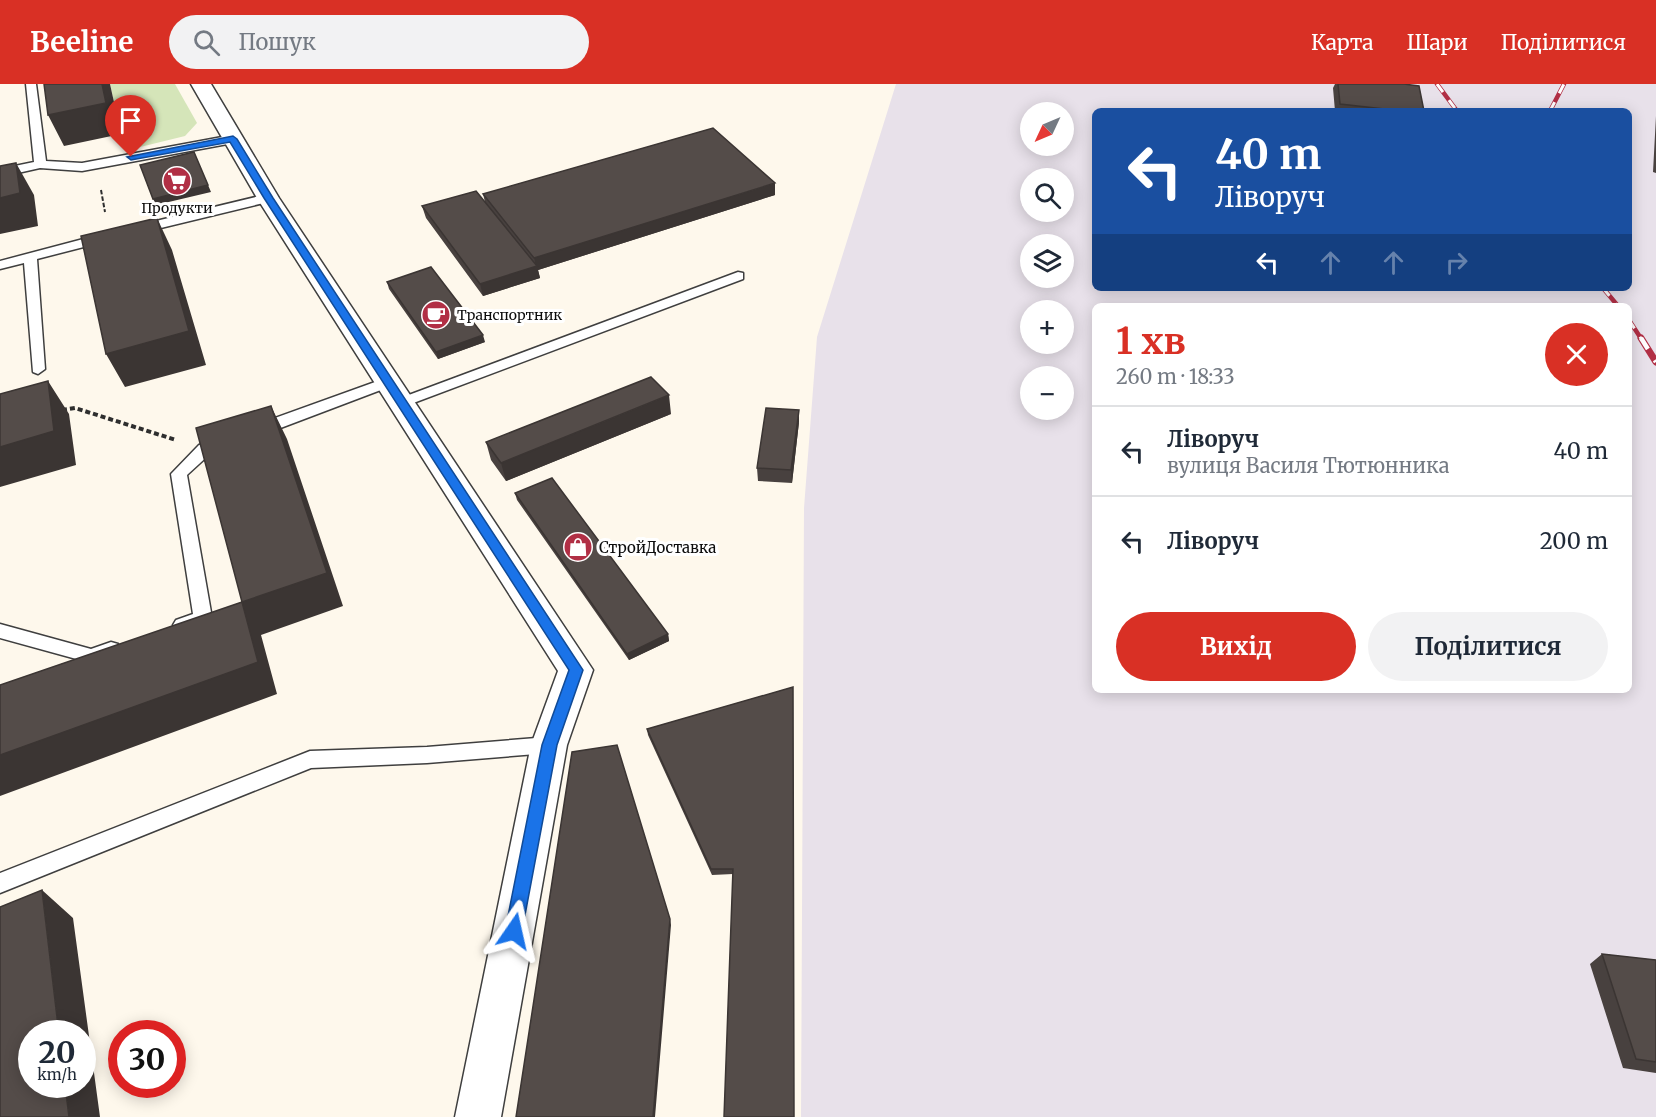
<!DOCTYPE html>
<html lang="uk">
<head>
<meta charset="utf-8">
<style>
  body { margin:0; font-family:Merriweather,serif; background:#f2f2f3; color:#1f2937; height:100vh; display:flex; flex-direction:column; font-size:22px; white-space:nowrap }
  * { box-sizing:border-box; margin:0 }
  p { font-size:20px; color:#747a83 }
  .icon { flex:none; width:33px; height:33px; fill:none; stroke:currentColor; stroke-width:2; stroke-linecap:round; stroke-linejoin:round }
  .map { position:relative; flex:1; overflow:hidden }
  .details { position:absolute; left:1092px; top:219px; width:540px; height:390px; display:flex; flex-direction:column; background:#fff; border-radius:9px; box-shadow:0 3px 15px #0003 }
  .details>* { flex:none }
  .hud { position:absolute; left:1092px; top:24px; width:540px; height:183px; border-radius:9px; box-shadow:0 3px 15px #0003; background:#1a4fa0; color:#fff; overflow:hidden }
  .needle { width:39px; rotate:226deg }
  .fabs { position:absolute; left:1020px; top:18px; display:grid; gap:12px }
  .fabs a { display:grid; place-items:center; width:54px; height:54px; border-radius:50%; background:#fff; box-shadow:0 3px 15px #0003; font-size:30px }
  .speed { position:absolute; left:18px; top:936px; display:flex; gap:12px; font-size:30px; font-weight:700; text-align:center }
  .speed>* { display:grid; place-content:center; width:78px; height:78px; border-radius:50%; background:#fff; box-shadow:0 3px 15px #0003; line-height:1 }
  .speed small { font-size:15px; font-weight:400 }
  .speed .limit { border:9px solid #d22; background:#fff; color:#111 }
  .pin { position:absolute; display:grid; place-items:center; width:51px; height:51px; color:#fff; margin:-62px -26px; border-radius:50% 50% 50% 0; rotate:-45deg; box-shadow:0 0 6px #0007 }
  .pin .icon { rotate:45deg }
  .me { position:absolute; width:66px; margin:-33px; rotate:11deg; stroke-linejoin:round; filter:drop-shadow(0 0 4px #0008) }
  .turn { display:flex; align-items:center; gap:21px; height:126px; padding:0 24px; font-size:27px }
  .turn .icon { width:78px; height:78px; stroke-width:2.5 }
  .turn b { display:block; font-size:42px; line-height:51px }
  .lanes { display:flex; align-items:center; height:57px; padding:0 24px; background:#0003; justify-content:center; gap:30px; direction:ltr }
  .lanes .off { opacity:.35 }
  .round { display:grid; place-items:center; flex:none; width:63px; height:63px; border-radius:32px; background:#f2f2f3 }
  .summary { display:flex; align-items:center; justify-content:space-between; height:102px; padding:0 24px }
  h1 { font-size:36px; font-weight:700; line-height:45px; color:#d93025 }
  .button { display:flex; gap:12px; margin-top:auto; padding:12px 24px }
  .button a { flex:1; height:69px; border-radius:36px; background:#d93025; color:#fff; font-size:24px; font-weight:700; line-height:69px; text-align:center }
  .button a+a { background:#f2f2f3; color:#1f2937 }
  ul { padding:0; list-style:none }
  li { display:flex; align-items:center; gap:18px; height:90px; padding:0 24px; border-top:2px solid #e0e1e3 }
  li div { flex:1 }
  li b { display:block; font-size:22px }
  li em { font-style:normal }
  header { display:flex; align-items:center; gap:36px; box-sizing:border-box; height:84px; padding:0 30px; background:#d93025; color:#fff }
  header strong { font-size:28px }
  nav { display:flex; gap:33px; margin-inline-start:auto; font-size:21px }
  .search { width:420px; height:54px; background:#f2f2f3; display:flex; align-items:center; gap:15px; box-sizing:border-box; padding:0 21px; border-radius:33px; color:#747a83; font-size:22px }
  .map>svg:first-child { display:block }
</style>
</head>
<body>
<header>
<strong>Beeline</strong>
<div class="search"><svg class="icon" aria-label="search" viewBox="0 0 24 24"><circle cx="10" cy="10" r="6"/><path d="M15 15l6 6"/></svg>Пошук</div>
<nav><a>Карта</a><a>Шари</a><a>Поділитися</a></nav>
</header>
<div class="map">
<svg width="1656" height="1033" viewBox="0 0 1656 1033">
  <rect width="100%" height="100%" fill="#fef8ec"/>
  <!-- industrial -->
  <path fill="#e8e1ea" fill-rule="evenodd" d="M896,0h760v1033h-855l3,-609 13,-171zM1095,27h534v177h-534zM1030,28h34v34h-34zM1030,94h34v34h-34zM1030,160h34v34h-34zM1095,222h534v384h-534zM1030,226h34v34h-34zM1030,292h34v34h-34z"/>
  <!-- green -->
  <path fill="#d5e5b9" d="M110,0h65l22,39 -12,13 -53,13 -11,-15z"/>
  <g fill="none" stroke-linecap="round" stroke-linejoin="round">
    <!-- service casing -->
    <g stroke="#3f3f3f" stroke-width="3">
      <path id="service" d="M26,0h10l10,77 36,2 151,-28 6,4 -6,4 -151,28 -42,-3 -40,9v-8l34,-7z
        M268,110l4,1v6l-136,33 -6,-4 1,-3z
        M106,149l5,1v6l-74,19 8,110 -7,5 -5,-2 -9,-109 -24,6v-8z
        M738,188l5,1v6l-335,126h-10l-3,-3 3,-3z
        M389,293l5,2 3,3 -3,3 -132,50h-12l-2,-4 2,-4z
        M224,354l8,5 -2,4 -19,6 -24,22 25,143 -3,5 -27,9 -6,-2 -3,-5 3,-5 17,-6 -22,-140 28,-29z
        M0,540l91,25 20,-7 7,2 2,5 -2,5 -27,9 -91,-25z
        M549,653l7,2 3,6 -3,6 -7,2 -122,10 -116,5 -311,125v-20l310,-122 117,-4z"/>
    </g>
    <!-- minor casing -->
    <g stroke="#3f3f3f" stroke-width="3">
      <path id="minor" d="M191,0h20l68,114 314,472 -26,75 -66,372h-46l76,-372 27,-74 -301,-473z"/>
    </g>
    <!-- path-far1 -->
    <path stroke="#2e2e2e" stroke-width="2" stroke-dasharray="4.5 2" stroke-linecap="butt" d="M101,106l4,22"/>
    <!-- path -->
    <path stroke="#2e2e2e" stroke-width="4" stroke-dasharray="5 3" stroke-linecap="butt" d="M62,326l13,-2 101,32"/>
    <!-- service -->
    <use href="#service" fill="#fff" fill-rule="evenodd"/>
    <!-- minor -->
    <use href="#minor" fill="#fff" fill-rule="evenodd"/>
    <!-- rail-far1 casing -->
    <g stroke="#b12f45" stroke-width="4.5">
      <path id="rail-far1" d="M1437,0l20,27
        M1550,27l14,-27
        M1603,204l15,18
        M1629,236l13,20"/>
    </g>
    <!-- rail casing -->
    <g stroke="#b12f45" stroke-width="7">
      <path id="rail" d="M1641,254l15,24"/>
    </g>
    <!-- rail-far1 -->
    <use href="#rail-far1" stroke="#fff" stroke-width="3" stroke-dasharray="10" stroke-linecap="butt"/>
    <!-- rail -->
    <use href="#rail" stroke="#fff" stroke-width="4.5" stroke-dasharray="13" stroke-linecap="butt"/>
  </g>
  <!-- wall -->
  <path fill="#48413f" d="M1335,0h69l20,27h-89l-2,-23z
    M1656,32v57l-3,-1z
    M483,110l292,1 -237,75 2,8 -57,18 -57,-78 -4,-12 63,-4z
    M387,198l98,60 -47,17 -49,-70z
    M671,330l-165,67 -15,-21 -5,-18z
    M799,338l-7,61 -34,-2 -1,-13z
    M515,409l153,141 1,7 -40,19 -112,-160z
    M793,603l-60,187 -21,1 -64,-140 -1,-6z
    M1602,870l54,6v113l-33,-5 -33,-104z"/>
  <!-- shaded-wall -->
  <path fill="#3b3533" d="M102,0h8l11,50 -57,12 -16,-31z
    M194,68l17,40 -55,13 -3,-6z
    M16,79l18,32 4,31 -38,8v-36z
    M775,99v12l-237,75 2,8 -57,18 -3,-12 56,-18 -2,-8z
    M157,134l15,32 34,115 -81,22 -19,-33z
    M483,251l2,7 -47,17 -2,-7z
    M48,297l21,33 7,51 -76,22v-40z
    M669,311l2,19 -165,67 -5,-18z
    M271,322l16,33 56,167 -82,29 -19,-33z
    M799,326v12l-7,61 -1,-13z
    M242,518l19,33 16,59 -277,102v-41z
    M668,550l1,7 -40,19 -2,-6z
    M42,806l31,28 27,199h-31l-4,-33h17v-50h-23z
    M670,835l1,6 -16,192h-2z"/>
  <!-- building -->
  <path fill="#544c49" stroke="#3b3533" stroke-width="1.5" d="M44,0h58l4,19 -58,12z
    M1338,0h66l15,2 5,25h-22l-62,-7z
    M713,44l62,55 -241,75 -51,-64z
    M194,68l14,33 -55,14 -13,-34z
    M16,79l4,30 -20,5v-32z
    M476,107l61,75 -57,18 -58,-78z
    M157,134l32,113 -83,23 -25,-118z
    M431,183l52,68 -47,17 -49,-70z
    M651,293l18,18 -168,68 -15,-21z
    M48,297l6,50 -54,16v-53z
    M271,322l56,167 -85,29 -46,-174z
    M766,324l33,2 -8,60 -34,-2z
    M552,394l116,156 -41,20 -112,-161z
    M242,518l16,60 -258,93v-70z
    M793,603l1,430h-70l9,-248h-22l-64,-140z
    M617,661l53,174 -17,198h-137l56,-365z
    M42,806l17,144h-27v50h33l4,33h-69v-210z
    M1602,870l54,6v102l-20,-3z"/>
  <!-- route -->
  <path fill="#1a73e8" stroke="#114b97" stroke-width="1.5" d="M233,52l4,3 36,59 310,472 -26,75 -35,186 -2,6 -6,2 -6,-2 -3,-6 37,-186 27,-75 -305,-472 -34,-56 -99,18 -4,-3z"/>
  <!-- icons -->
  <defs>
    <g id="supermarket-disc" transform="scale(1.5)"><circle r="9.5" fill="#b12f45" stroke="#fff"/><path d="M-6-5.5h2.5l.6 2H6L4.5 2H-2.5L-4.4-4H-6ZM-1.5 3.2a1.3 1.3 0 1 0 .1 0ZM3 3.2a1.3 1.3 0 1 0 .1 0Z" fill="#fff"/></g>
    <g id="cafe-disc" transform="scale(1.5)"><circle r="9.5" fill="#b12f45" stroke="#fff"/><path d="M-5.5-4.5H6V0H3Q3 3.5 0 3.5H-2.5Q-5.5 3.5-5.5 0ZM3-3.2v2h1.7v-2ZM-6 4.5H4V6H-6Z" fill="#fff"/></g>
    <g id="shop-disc" transform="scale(1.5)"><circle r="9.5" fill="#b12f45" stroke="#fff"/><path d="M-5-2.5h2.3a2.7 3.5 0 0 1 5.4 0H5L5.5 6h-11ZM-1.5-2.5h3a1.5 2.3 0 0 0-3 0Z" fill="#fff"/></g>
  </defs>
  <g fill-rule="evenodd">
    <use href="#supermarket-disc" x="177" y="97"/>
    <use href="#cafe-disc" x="436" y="231"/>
    <use href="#shop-disc" x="578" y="463"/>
  </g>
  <g text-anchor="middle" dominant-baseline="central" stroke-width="6" stroke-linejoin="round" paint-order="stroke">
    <!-- far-poi labels -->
    <g font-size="14" fill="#0c0c0c" stroke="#fff">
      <text x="177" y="124">Продукти</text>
      <text x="457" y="231" text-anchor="start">Транспортник</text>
    </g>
    <!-- poi labels -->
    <g font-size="15" fill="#0c0c0c" stroke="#fff" text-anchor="start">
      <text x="599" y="463">СтройДоставка</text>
    </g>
  </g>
</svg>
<div class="fabs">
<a><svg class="needle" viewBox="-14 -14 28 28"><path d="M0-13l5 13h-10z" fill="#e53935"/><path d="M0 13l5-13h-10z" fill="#747a83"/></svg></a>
<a><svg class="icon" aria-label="search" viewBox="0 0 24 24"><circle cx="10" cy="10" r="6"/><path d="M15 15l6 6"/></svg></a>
<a><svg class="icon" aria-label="layers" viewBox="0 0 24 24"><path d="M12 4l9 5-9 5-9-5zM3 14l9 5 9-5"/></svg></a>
<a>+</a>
<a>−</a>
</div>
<div class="speed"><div>20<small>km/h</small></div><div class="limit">30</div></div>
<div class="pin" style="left:131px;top:73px;background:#d93025"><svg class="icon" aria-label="arrive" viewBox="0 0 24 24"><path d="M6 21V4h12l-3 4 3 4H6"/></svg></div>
<svg class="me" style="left:514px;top:847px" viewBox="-20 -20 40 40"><path d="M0-17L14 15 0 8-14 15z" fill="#1a73e8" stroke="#fff" stroke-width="4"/></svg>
<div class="hud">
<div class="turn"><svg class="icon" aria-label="left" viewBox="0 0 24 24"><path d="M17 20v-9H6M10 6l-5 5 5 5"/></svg><div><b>40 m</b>Ліворуч</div></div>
<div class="lanes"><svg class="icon" aria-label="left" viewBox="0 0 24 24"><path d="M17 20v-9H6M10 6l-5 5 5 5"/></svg><svg class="icon off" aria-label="ahead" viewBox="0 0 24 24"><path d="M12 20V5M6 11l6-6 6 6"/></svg><svg class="icon off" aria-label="ahead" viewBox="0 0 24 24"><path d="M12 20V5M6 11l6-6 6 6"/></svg><svg class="icon off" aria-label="right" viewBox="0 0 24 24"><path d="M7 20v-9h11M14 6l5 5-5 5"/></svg></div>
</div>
<section class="details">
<div class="summary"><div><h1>1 хв</h1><p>260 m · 18:33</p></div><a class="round" style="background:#d93025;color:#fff"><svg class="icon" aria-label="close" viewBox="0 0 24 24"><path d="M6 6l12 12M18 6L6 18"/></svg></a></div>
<ul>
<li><svg class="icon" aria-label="left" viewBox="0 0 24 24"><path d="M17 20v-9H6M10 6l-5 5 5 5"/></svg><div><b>Ліворуч</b><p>вулиця Василя Тютюнника</p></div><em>40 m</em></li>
<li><svg class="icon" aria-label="left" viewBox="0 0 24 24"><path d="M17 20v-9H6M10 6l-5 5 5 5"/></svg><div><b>Ліворуч</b></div><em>200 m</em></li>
</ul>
<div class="button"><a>Вихід</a><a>Поділитися</a></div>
</section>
</div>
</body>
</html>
